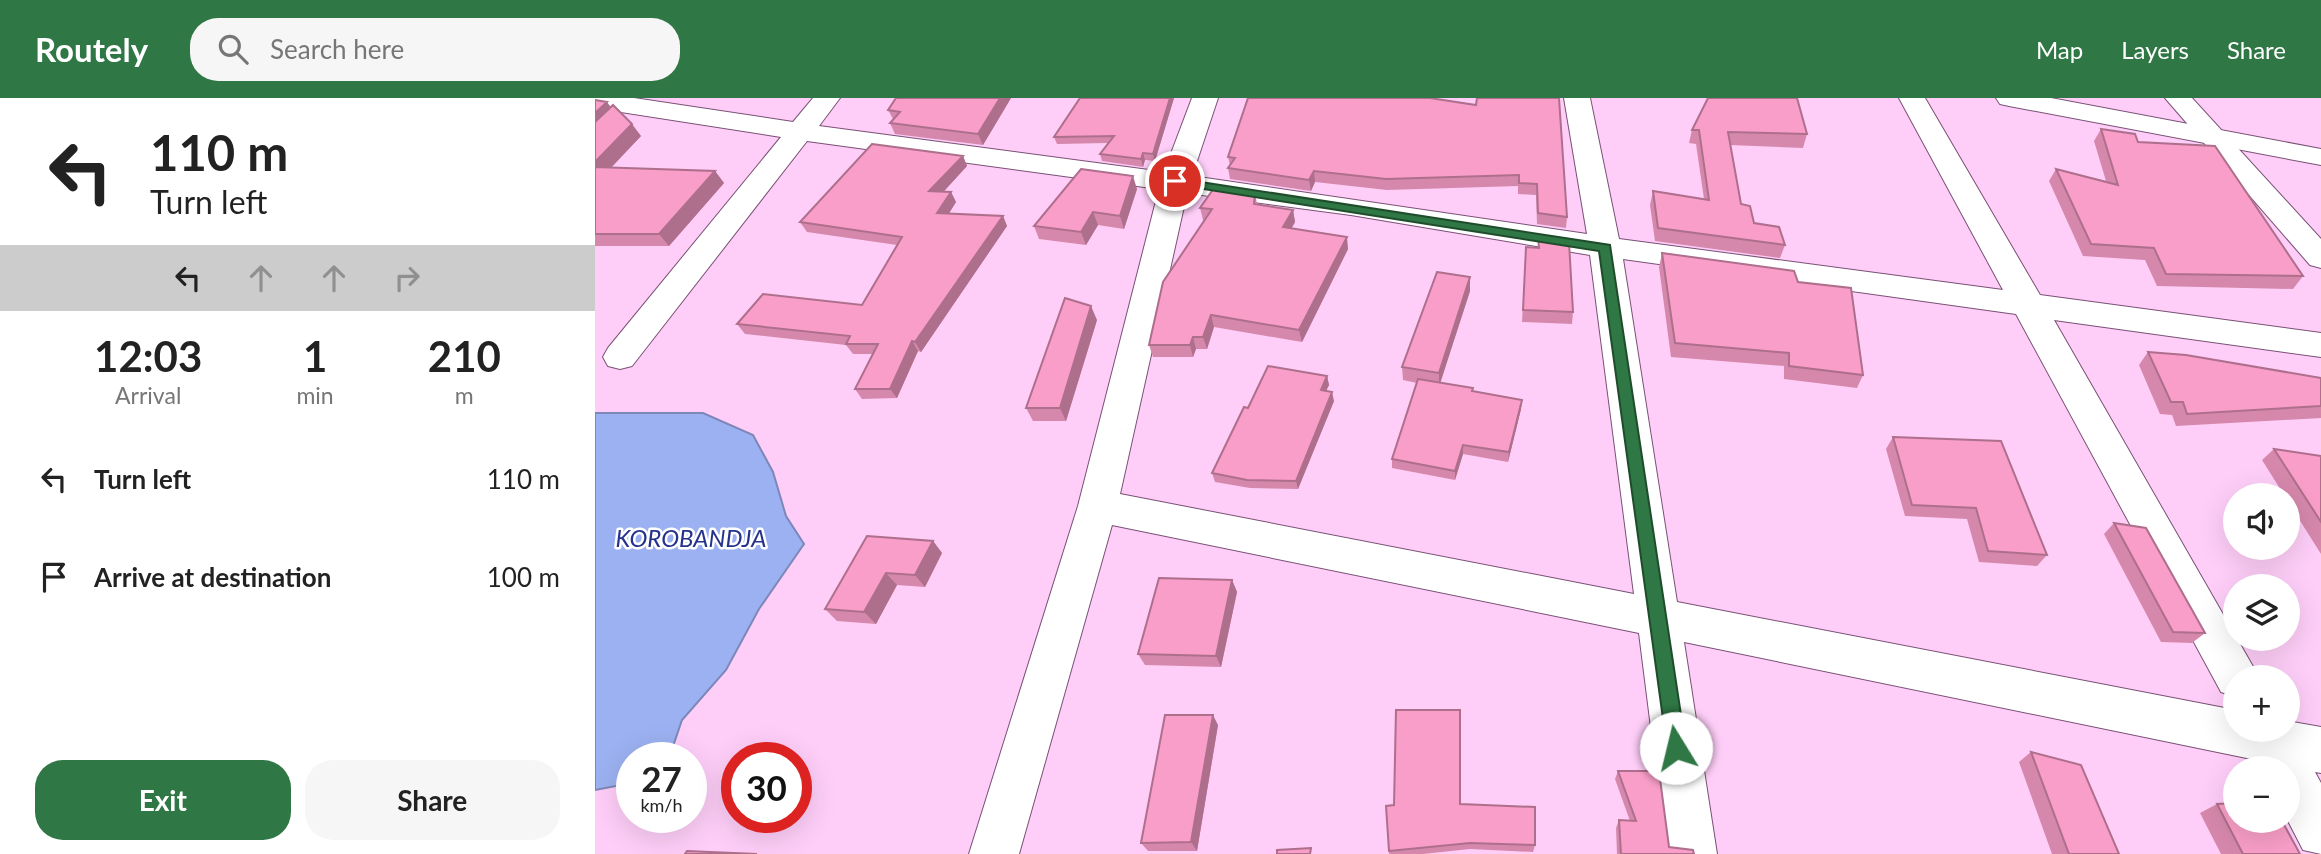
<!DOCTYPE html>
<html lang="en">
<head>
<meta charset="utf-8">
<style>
  body { margin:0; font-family:Lato,sans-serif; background:#f6f6f6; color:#222; height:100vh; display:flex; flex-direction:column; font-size:26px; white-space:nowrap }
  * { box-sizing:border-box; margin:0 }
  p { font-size:23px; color:#767676 }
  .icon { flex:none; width:38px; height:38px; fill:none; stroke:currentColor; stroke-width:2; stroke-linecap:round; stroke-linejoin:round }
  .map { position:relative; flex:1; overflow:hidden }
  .panel { display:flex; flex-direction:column; background:#fff; width:595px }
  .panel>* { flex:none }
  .banner { background:#fff; color:#222; overflow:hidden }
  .tools { position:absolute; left:1628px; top:385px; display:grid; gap:14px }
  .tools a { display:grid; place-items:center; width:77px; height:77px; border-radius:50%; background:#fff; box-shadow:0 7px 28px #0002; font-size:35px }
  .speed { position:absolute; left:21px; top:644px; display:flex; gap:14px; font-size:35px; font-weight:700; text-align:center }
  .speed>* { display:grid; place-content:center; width:91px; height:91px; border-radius:50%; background:#fff; box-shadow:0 7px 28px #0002; line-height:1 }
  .speed small { font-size:18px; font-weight:400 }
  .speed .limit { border:10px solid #d22; background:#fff; color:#111 }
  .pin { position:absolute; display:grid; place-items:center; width:60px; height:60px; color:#fff; margin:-30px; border:4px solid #fff; border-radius:50%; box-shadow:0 2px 7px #0007 }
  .me { position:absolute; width:77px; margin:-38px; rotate:351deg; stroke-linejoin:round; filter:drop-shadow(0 0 5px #0008) }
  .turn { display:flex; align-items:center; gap:24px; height:147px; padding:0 35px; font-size:32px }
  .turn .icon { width:91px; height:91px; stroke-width:2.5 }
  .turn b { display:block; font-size:49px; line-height:60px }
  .lanes { display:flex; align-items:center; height:66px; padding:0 35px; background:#0003; justify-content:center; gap:35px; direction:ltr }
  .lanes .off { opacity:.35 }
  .eta { display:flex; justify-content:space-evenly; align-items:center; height:119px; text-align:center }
  .eta b { font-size:42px; font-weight:700; line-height:49px }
  .action { display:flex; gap:14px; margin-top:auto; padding:14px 35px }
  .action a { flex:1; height:80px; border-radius:28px; background:#2f7744; color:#fff; font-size:28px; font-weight:700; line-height:80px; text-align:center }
  .action a+a { background:#f6f6f6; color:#222 }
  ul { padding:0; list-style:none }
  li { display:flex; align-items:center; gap:21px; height:98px; padding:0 35px }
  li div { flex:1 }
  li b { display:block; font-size:26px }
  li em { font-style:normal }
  header { display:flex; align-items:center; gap:42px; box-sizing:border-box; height:98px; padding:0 35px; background:#2f7744; color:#fff }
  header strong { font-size:33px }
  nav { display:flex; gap:38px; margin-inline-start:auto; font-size:24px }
  .search { width:490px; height:63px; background:#f6f6f6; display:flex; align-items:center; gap:18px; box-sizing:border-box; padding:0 24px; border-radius:28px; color:#767676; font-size:26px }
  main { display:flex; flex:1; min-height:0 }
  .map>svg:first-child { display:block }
</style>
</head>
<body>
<header>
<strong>Routely</strong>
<div class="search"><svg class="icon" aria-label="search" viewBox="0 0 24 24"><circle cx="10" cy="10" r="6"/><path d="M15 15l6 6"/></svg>Search here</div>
<nav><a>Map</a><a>Layers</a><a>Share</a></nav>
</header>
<main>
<section class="panel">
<div class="banner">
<div class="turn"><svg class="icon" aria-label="left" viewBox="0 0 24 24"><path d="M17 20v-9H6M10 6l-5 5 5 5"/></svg><div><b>110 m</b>Turn left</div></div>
<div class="lanes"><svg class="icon" aria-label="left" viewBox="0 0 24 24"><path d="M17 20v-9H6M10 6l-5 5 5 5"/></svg><svg class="icon off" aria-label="ahead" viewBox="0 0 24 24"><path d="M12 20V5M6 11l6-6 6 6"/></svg><svg class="icon off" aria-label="ahead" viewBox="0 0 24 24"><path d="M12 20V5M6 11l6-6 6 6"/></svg><svg class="icon off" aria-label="right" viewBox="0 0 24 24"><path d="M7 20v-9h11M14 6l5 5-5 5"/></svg></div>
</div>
<div class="eta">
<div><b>12:03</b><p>Arrival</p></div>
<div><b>1</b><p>min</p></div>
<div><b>210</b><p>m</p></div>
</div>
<ul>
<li><svg class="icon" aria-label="left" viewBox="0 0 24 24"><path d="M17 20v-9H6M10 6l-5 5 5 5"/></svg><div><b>Turn left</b></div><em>110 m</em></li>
<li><svg class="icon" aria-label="arrive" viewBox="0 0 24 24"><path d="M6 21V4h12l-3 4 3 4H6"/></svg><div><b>Arrive at destination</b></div><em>100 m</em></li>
</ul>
<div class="action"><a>Exit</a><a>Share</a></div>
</section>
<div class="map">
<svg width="1726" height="756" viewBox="0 0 1726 756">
  <rect width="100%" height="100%" fill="#fecef8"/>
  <!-- water -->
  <path fill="#9cb1f1" stroke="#7d87b8" stroke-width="2" d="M0,315h108l50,22 20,37 13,44 18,28 -45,65 -33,61 -44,50 -13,38h-37v25l-37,7z"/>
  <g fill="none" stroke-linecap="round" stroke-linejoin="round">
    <!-- minor casing -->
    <g stroke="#795175" stroke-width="2">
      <path id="minor" d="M0,0h39l159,24 20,-24h27l-21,28 345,46 28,-74h26l-26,78 395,58 -23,-136h26l29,141 384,51 -104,-192h26l115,197 281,38v24l-267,-37 205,357h-24v20l-14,-5 -205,-378 -393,-55 54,343 558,108v20h52v-9l34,6v46l-6,-1 6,11v71l-18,-4 -16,-31v-51h-24l3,-6 -582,-120 33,212h-50l-28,-221 -527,-108 -93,329h-50l109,-348 81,-317 -352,-48 -175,225 -12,3 -12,-3 -5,-9 5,-9 173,-211 -186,-29zM592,95l164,22 239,40 44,339 -514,-100z
        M1570,0h27l129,141v29l-11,-3z"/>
    </g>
    <!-- primary casing -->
    <g stroke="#795175" stroke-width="2">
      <path id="primary" d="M1401,0h55l270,51v16l-312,-59 -9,-2z"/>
    </g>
    <!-- minor -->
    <use href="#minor" fill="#fff" fill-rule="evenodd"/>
    <!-- primary -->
    <use href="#primary" fill="#fff" fill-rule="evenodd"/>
  </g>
  <!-- wall -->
  <path fill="#d688ac" d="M301,0h115l-28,47 -88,-11 -5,-11 3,-4 -5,-9z
    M485,0h94l-19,63 -10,-1 -2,7 -41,-6 -2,-7 8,-11 -51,1 -3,-7z
    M0,2l15,7 31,29 -30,32 104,3 9,12 -55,63h-74z
    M881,7l91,112 -1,11 -29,-4 -1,-29 -18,-1v-8l-131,4 -72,-8 -4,9 -81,-12 -2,-11 2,-3 -2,-8z
    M1506,31l37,13 165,134 -10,13 -136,-3 -12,-26 -62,-4 -34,-75 7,-12 50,12 -12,-40z
    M1097,32l115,4 -4,14 -73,-3 11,59 13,19 31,22 -5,13 -125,-17 -5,-36 3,-14 51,8 -8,-55 -7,-1z
    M368,58l4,10 -24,26h8l5,10 -7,11 54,3 4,10 -86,126 -3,-1 -21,47 -35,1 -7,-10 18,-35h-20l-7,-9 -101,-11 -8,-10 125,-19 35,-60 -90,-13 -7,-10z
    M542,91l-13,40 -26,-4 -12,20 -47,-6 -5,-13z
    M660,95l2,11 36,6 2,12 -4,7 57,20 -46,93 -88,-15 -7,22h-11l-3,8h-40l-4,-12 56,-125h-2l-3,-12z
    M943,139l35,75 -1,12 -50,-2 4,-75 12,1z
    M1067,155l136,29 65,93 -6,13 -73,-9v-13l-113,-9 -12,-90z
    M875,193l-30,91 33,9 48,18 -13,53 -45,-8 -8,26 -63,-12v-9l25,-76 -14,-3 -1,-13z
    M502,222l-31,101h-33l-7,-13z
    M1553,254l173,26v40l-145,8 -4,-11 -12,-1 -21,-49z
    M732,278l2,9 -3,6 8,10 -36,88 -48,-1 -35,-6 -3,-9 36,-65z
    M1298,339l154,118 -10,11 -58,-4 -12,-43 -62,-3 -19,-67z
    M1679,351l47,7v98l-34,-54v-5h-3l-22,-35z
    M1519,425l91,110 -13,10 -31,-1 -57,-108z
    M338,443l9,12 -17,34 -28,-2 -21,39 -39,-3 -12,-12z
    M637,482l5,12 -16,75 -76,-2 -7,-11z
    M623,627l-21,126h-49l-7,-8z
    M1436,654l88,102h-67l-33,-92z
    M1023,673l51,76 25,7h-77l-1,-26 3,-8 11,1 -15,-42z
    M865,706l75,41 -2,7 -63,-3 -47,5h-34l5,-49z
    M1622,706l83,50h-79l-21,-41z"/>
  <!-- shaded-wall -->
  <path fill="#ae6f8c" d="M405,0h11l-28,47 -5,-11z
    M575,0h4l-19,63 -2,-7z
    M12,4l9,12 -21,19v-20z
    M37,26l9,12 -41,43 -5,-6v-11z
    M548,55l2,7 -2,7 -2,-8z
    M368,58l4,10 -32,35 -6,-10z
    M120,73l9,12 -55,63 -10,-12z
    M719,73l1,11 -4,9 -2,-11z
    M538,78l4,13 -13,40 -4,-13z
    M356,94l5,10 -13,21 -6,-10z
    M698,112l2,12 -10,18 -2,-13z
    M498,114l5,13 -12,20 -5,-13z
    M408,118l4,10 -86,126 -6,-10z
    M752,139l1,12 -46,93 -3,-12z
    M875,179v14l-31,96v-14z
    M496,208l6,14 -31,101 -6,-13z
    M616,217l3,12 -7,22 -4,-12z
    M598,239l3,12 -3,8 -3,-12z
    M317,243l6,10 -21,47 -7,-9z
    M732,278l2,9 -7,14 -1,-9z
    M737,294l2,9 -36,88 -2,-8z
    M927,302l-1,9 -13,53 1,-10z
    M868,347v9l-8,26v-9z
    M338,443l9,12 -17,34 -10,-12z
    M291,475l11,12 -21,39 -12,-12z
    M637,482l5,12 -16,75 -5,-11z
    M618,617l5,10 -21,126 -6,-9z"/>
  <!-- building -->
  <path fill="#f99ec8" stroke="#ae6f8c" stroke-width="2" d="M301,0h104l-22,36 -88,-11 10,-11 -12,-2z
    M485,0h90l-17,56 -10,-1 -2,6 -41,-5 14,-18 -60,1z
    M653,0h182l46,7 1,-7h82l8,119 -29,-4 -1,-29 -18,-1v-8l-133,4 -72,-8 -5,9 -81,-12 7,-10 -7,-1z
    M1113,0h89l10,36 -79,-2 13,72 9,2 4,17 25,4 6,18 -127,-17 -5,-37 56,9 -10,-70h-7z
    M0,2l12,2 -12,11z
    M18,7l19,19 -37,38v-40z
    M1506,31l34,5 3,8 77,4 88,130 -137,-2 -12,-26 -63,-4 -35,-75 62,16z
    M277,46l91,12 -34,35 22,1 -14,21 66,3 -88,126 -3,-1 -22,48h-35l23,-45h-32l4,-8 -113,-12 26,-30 99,11 40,-68 -102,-15z
    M0,69l120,4 -56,63h-64z
    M486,71l52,7 -13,40 -27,-4 -12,20 -47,-6z
    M619,90l41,5 -1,11 39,6 -10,17 64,10 -48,93 -88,-15 -8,22h-10l-3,8h-41l14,-63 49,-73 -12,-1z
    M943,139l31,5 4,70 -50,-2 3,-63 13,1z
    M1067,155l132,18 4,11 53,6 12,87 -74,-9v-13l-114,-10z
    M842,174l33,5 -31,96 -37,-6z
    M470,200l26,8 -31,102h-34z
    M1553,254l38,3 135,23v28l-134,8 -4,-12h-12z
    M673,268l59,10 -6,14 11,2 -36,89 -49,-1 -35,-7 32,-66 4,1z
    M823,281l55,9 -1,3 50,9 -13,52 -46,-7 -8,26 -63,-12z
    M1298,339l108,4 46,114 -59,-4 -12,-43 -64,-3z
    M1679,351l47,7v66z
    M1519,425l32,5 59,105 -32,-1z
    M272,438l66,5 -18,34 -29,-2 -22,39 -39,-3z
    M564,480l73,2 -16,76 -78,-2z
    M801,612h64v94l75,3v38l-65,-2 -81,8 -3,-45 8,-1z
    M570,617h48l-22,127 -50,1z
    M1436,654l50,13 38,89h-50z
    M1023,673h41l10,76 24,3 1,4h-73l-2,-34 17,1z
    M1640,705v18h47l18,33h-57l-26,-50z
    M716,750l-1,6h-33v-4z
    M92,753l70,3h-72z"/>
  <!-- route -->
  <path fill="#2f7744" stroke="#1f4d2c" stroke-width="2" d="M580,80l435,67 76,503 -3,7 -7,3 -7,-3 -2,-7 -68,-497 -428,-67v-5z"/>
  <g text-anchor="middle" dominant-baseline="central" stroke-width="5" stroke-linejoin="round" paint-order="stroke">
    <!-- water labels -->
    <g font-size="24" font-style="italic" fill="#24328c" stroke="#fff">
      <text x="96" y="439">KOROBANDJA</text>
    </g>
  </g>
</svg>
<div class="tools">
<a><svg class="icon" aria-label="sound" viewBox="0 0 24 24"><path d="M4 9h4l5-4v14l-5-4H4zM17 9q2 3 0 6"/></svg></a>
<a><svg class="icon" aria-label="layers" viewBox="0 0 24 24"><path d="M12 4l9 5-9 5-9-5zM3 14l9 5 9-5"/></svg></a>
<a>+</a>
<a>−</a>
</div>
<div class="speed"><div>27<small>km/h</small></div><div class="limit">30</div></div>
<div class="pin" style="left:580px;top:83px;background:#d93025"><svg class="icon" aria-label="arrive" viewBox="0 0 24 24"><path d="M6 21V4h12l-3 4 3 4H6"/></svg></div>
<svg class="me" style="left:1081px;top:650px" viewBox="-20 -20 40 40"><circle r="19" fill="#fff"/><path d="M0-13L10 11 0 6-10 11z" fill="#2f7744"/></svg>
</div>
</main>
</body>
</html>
